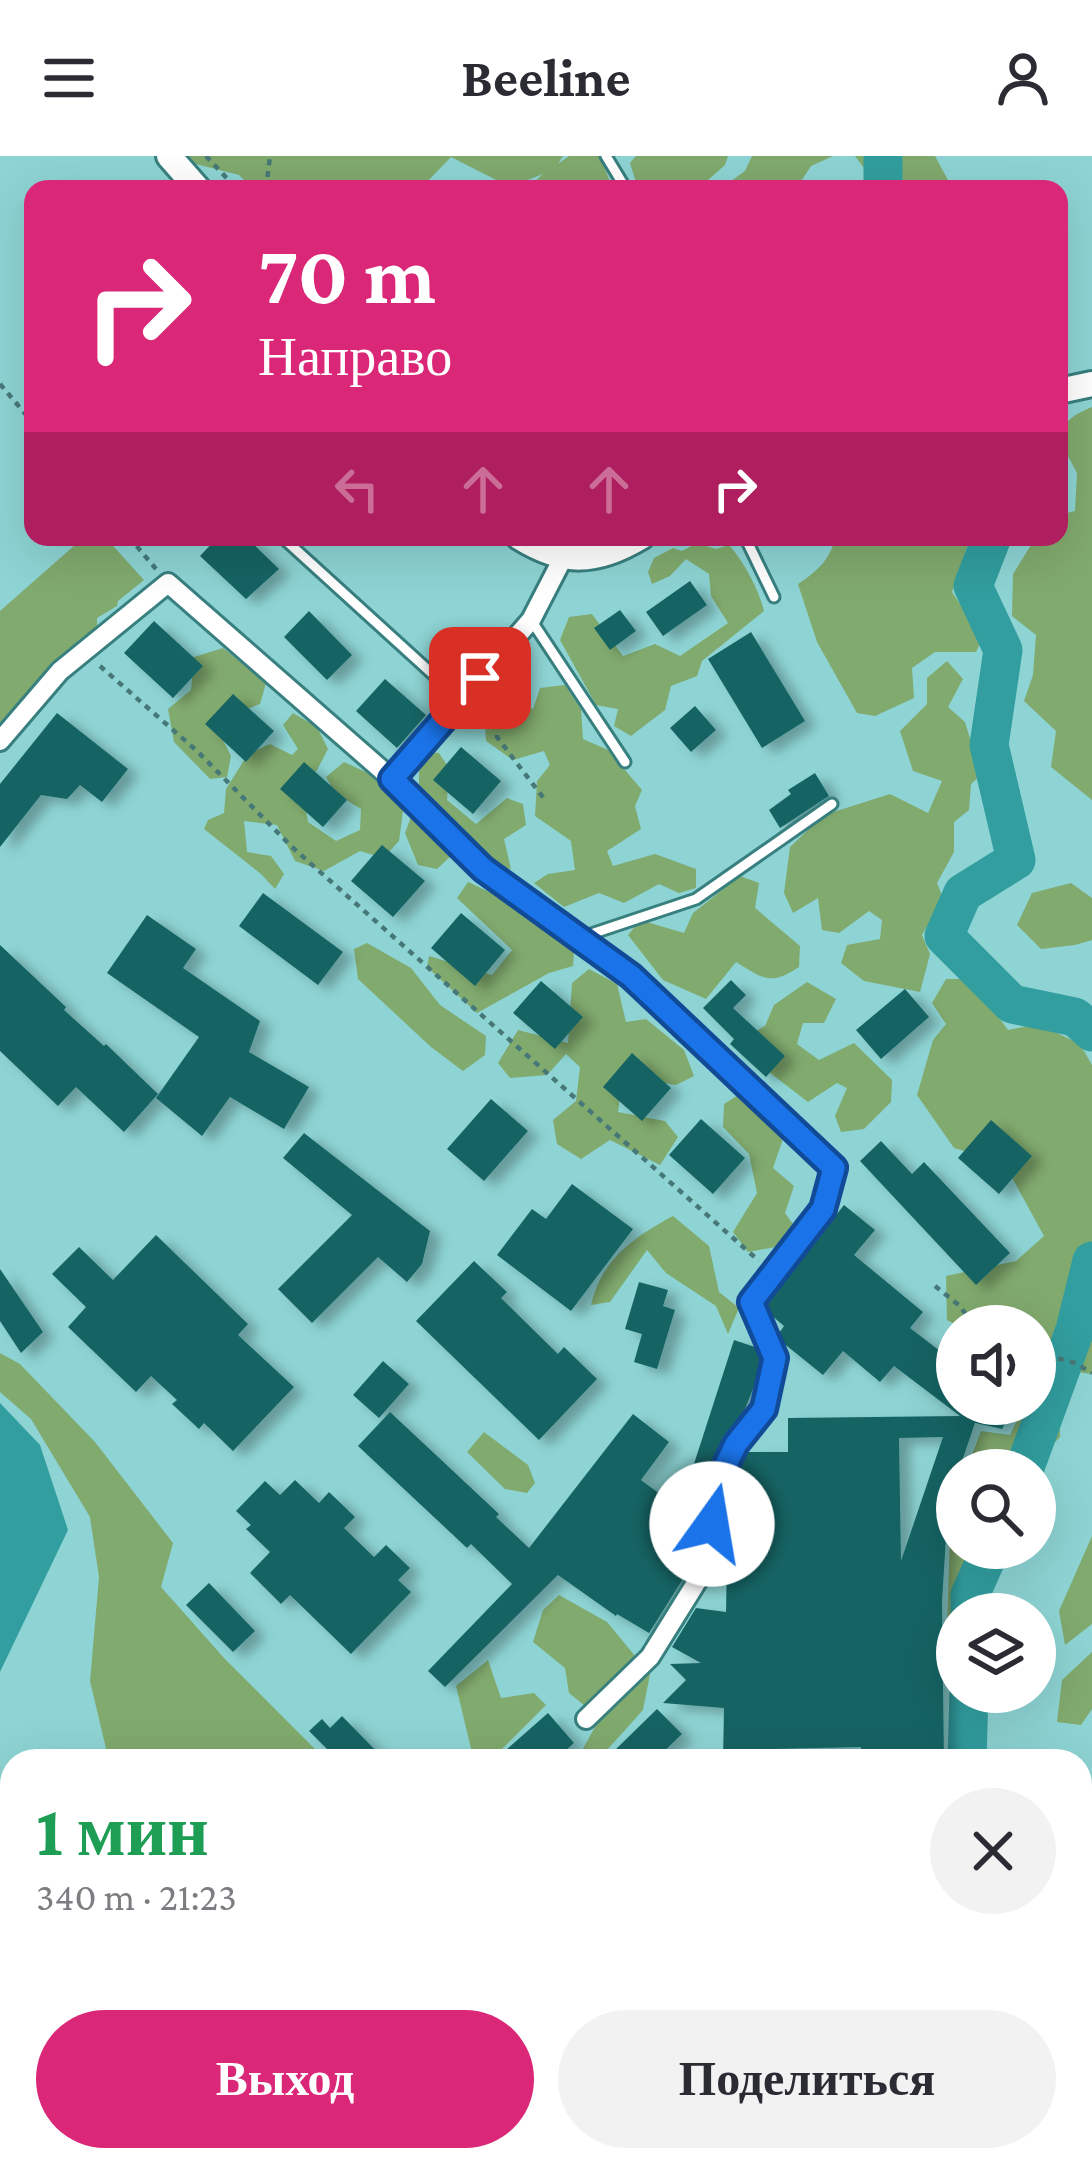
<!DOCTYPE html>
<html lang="ru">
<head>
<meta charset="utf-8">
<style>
  body { margin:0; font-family:"Crimson Pro",serif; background:#f2f2f3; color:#2b2b33; height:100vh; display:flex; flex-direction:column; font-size:45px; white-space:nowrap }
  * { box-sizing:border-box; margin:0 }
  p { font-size:39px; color:#7c7c81 }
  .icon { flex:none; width:66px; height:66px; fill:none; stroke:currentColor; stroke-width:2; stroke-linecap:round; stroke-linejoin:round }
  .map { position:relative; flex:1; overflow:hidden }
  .side { position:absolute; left:0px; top:1593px; width:1092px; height:423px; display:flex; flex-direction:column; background:#fff; border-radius:36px 36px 0 0; box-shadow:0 12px 48px #0002 }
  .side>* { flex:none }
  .guide { position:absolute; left:24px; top:24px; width:1044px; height:366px; border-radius:24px; box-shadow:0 12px 48px #0002; background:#db2777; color:#fff; overflow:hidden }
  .controls { position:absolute; left:936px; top:1149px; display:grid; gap:24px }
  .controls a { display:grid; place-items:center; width:120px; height:120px; border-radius:50%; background:#fff; box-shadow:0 12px 48px #0002; font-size:60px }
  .pin { position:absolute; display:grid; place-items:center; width:102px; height:102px; color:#fff; margin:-51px; border-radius:24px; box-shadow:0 6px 18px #0006 }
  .me { position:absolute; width:132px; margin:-66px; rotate:13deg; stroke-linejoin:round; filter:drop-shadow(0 0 9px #0008) }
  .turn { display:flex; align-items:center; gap:42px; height:252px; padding:0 36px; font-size:54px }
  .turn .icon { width:156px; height:156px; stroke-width:2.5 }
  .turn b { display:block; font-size:84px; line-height:102px }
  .lanes { display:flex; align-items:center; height:114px; padding:0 36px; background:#0003; justify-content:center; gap:60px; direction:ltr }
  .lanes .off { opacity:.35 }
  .round { display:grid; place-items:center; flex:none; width:126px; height:126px; border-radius:63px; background:#f2f2f3 }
  .summary { display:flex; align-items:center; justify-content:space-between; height:204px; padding:0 36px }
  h1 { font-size:72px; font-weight:700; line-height:90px; color:#1e9e55 }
  .action { display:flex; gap:24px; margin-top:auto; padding:24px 36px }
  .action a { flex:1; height:138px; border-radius:72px; background:#db2777; color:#fff; font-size:48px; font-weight:700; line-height:138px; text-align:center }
  .action a+a { background:#f2f2f3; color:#2b2b33 }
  header { display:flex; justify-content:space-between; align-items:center; height:156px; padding:0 36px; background:#fff; font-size:54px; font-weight:700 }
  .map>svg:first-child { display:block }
</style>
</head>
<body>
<header><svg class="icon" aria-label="menu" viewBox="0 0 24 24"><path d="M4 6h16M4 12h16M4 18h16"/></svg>Beeline<svg class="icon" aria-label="person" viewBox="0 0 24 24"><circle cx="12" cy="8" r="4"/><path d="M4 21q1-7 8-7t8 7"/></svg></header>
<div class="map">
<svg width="1092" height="2015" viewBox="0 0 1092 2015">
  <defs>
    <filter id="shadow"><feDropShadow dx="11" dy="6" stdDeviation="6" flood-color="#0004"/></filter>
  </defs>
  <rect width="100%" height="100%" fill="#8ed4d4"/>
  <!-- green -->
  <path fill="#81aa6e" d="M188,0h375l-5,8 11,-8h31l13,33h-87l17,-15 -33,13 -59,-30 -25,26 -27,2 -1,4h-145l-14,-14 -51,-13z
    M636,0h92l-3,9 -27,24h-60l-8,-26z
    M752,0h81l-22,10 -15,23h-76l25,-18z
    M855,0h80l14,26 -1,7h-44l1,-9 -36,-5z
    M1092,251v393l-41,-33 5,-36 -32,-30 9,-26 3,-40 -24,-19 1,-42 23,-37h23v-22l16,-4 2,-38 -18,-33c3,-19 16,-26 33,-33z
    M84,381h21l39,43 -26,21 -1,5 -20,12v18l-97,93v-118z
    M836,381h142l-11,10 -15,45 31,46 -7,14h-41l-23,16 2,30 -39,18 -18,-3 -40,-71 -19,-58c21,-14 31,-24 38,-47z
    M697,387l19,6 13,-4c15,17 30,45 35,66l-62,50 -5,15 -26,10 -6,24 -34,26 -17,-10 4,-17 -22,-4 -36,-65 9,-23 23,-3 31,42 32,-12 25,12 48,-33 -17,-27 -2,-22 -23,-15 -16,17 -18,8 -4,-12 6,-14 19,-10 9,3z
    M223,492l43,35 -6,21 -46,18 17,34 -4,21 -17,2 -36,-37 -6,-33 23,-19 3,-33z
    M947,505l16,18 -15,28 17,15 16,53 -10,9 -2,26 -15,12v30l-17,31 6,15 -21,37 8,19 -10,38 -56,-11 -23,-18 6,-18 33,-6 2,-19 -13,-9 -30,22 -17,-3 -4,-32 -25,15 -9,-20 6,-46 34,-32 66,-21 38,19 14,-32 -29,-10 -13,-40 27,-27v-26z
    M565,529l16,24 2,30 25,11 34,40 -7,16 6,23 -34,22 6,15 42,-12 41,15v19l-17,5 -20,-9 -35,19 -25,-10 -35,14 -30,-24 14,-9 27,-4 -4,-29 -36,-25 2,-35 13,-16 -6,-14 -31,9 -27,-19 -2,-35 17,-11 32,14 7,-21z
    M293,557l24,14 11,22 -11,21 -15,19 6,33 28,19 24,-11 1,-21 -26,-16 -9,-16 18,-15 41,19 18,30 -4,30 -16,17 -23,-7 -36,20 -29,-10 -18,-36 -33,-4 3,31 24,4 13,18 -9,15 -14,-15 -57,-45 4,-9 16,-7 2,-24 22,-35 22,-10 22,11 6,-6 -15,-24z
    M419,595l20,2 10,15 -2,32 29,24 31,-26 16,6 3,21 -22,14 7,30 -22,-4 -20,-26 -32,30 -19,-4 -13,-32 14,-37z
    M740,720l19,7 -4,25 45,38 -1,21c-29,19 -35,12 -63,-5l-30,37 -43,-19 -35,-45 12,-15 44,13 9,-20z
    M468,726l41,19 65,51 -1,14 -24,7 -72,40 -50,-46 2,-11 63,19 20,-25 -55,-52z
    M1071,727l21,15v42l-17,5 -34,4 -24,-24 15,-32z
    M367,787l44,25 29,37 46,31 -1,19 -22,16 -32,-24 -73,-68 -4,-30z
    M589,813l28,15 9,38 20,-3 38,31 10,26 -18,9 -53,-9 -5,36 47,9 13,16 -18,28 -50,-25 -29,19 -24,-15 -4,-24 23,-19 4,-34 -14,-13 -19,21 -37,3 -12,-15 20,-33 50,13 4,-60z
    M946,823h25l37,51 30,-6 42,20 12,21v309l-57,-7v-41h-77l-11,-6 -1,-44 70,-15 28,-25 -40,-73 -50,-15 -37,-53 16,-55 13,-16 -14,-21z
    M807,826l29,17 -12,24h-21l-6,21 22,16 35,-17 38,37 -1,22 -27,27 -23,3 -6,-16 12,-28 -10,-5 -29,19 -56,-43 -6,-22 19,-11 9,-21z
    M740,938l45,39 -12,35 21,18 -9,27 10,14 -9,18 -38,7 -15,-20 24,-39 -8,-39 -26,-27 1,-23z
    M673,1060l36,30 10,46 20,16 -11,26 -12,-28 -50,-33 -19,-23 -37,52 -19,3c10,-45 43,-68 82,-89z
    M0,1197l20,11 75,78 78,101 -12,44 63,71 103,103h-218l-19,-80 9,-104 -9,-60 -59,-98 -31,-27z
    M1039,1216l28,4 3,15 -17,25 7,9v12l-24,25h-17l-4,8h-49l15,-39 29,4 15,-31h10v-22z
    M484,1276l44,33 7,18 -8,10 -22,-4 -38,-37z
    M957,1334v58h16l-8,18 24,29 -11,19h-21v78h26l-23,69h-11l1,-72 -3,-59 4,-127z
    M1092,1380v88l-27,21 -6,-34z
    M559,1439l48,27 43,52 -7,36 -36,40 10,11h-41l24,-43 -31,-25 -4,-25 -32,-26 10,-32z
    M1092,1496v57l-11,16 -24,-3 5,-42z
    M488,1504l13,38 33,-5 12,12 -46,46 7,10h-33l-18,-75z
    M319,2004h456l1,1 -2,10h-439z"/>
  <!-- water -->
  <path fill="#329e9f" d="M0,1247l40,42 28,85 -68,142z
    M0,1800l12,13v191h265l17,11h-294z"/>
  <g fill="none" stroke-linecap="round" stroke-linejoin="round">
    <!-- river -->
    <path stroke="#329e9f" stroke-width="39" d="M883,33v-33
      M992,381l-19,49 30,64 -14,95 27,115 -53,33 -19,43 68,68 63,13 17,15
      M1024,1314l51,-140 17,-69
      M970,1458v-19l21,-47
      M967,1605l2,-69
      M792,2015l13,-11"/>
  </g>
  <!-- building -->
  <path fill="#166464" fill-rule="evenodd" filter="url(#shadow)" d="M218,381h28l33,32 -33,30 -46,-43z
    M690,425l17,24 -44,31 -17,-24z
    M620,454l16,21 -26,19 -16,-22z
    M309,455l43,44 -25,25 -43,-43z
    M154,465l49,45 -30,32 -49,-45z
    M751,476l54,89 -43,27 -54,-89z
    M385,523l41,36 -29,33 -41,-37z
    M233,538l41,37 -28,31 -41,-38z
    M695,550l21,24 -25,22 -21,-24z
    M57,557l71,56 -26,33 -22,-17 -13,14 -26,-4 -41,52v-63z
    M461,591l40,34 -28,33 -40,-34z
    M304,606l43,38 -24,27 -43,-38z
    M815,617l14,23 -49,32 -11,-18 22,-16 -3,-4z
    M382,689l43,36 -32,36 -42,-36z
    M263,737l80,59 -25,33 -79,-59z
    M461,757l44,37 -30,36 -44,-38z
    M147,759l49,34 -13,19 77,53 -11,31 60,35 -25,42 -54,-32 -28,39 -46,-38 43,-61 -92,-64z
    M0,789l66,62 -2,3 40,36 2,-2 52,50 -34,38 -48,-45 -18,19 -58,-55z
    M731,824l15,15 -13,13 52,48 -19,21 -36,-33 4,-5 -31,-31z
    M541,825l42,36 -28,32 -42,-36z
    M905,833l24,28 -48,42 -25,-29z
    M632,897l39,35 -29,33 -39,-34z
    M491,943l37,32 -44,50 -37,-32z
    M701,963l44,39 -32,36 -44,-39z
    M991,964l41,36 -33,38 -41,-36z
    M304,977l126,98 -8,33 -15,18 -29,-25 -66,66 -34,-34 74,-74 -69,-57z
    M881,985l31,33 12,-12 86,91 -34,32 -116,-124z
    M572,1028l61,45 -62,82 -74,-56 35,-46 14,10z
    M844,1049l31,25 -21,25 69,57 -13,16 47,36v40h60l-15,25 -27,-6 -16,47h-2l-9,35 -6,97 2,159h-83v-14l-88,2v12h-50l1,-53 -61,-5 23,-23 -16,-16 31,-1 -29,-16 24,-39 30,4 2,-106 3,-21 16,-33h41v-34l172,-2 -66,-50 -14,16 -37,-31 -20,24 -41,-33 -3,-9 5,-7 -13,-11 -5,-11zM943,1281l-42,124 -2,-123z
    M156,1079l92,89 -10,11 56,52 -61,64 -29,-28 -5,6 -27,-25 5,-4 -26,-24 -15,16 -68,-65 18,-20 -34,-33 27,-27 34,33z
    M474,1105l33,31 -6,6 57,56 6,-7 33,32 -58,61 -123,-119z
    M0,1113l43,63 -22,21 -21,-32z
    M639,1126l29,8 -5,16 12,4 -18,59 -23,-7 8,-28 -17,-5z
    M734,1184l21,7 6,12 -6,25 -12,30 -19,24 -17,35 -14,-6z
    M383,1205l26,23 -30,34 -26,-23z
    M390,1256l109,102 -3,3 33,31 104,-134 36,28 -28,38 35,26 -22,33 39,24 -44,70 -32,-19 -1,2 -58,-41 -113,112 -17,-16 84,-87 -41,-40 -4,4 -109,-102z
    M295,1324l24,23 10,-11 26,25 -11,11 30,29 12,-12 24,23 -12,12 13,12 -60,62 -61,-59 -9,9 -31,-31 20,-21 -24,-23 5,-4 -15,-14 29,-30 15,14z
    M209,1427l46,48 -22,21 -47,-47z
    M657,1553l25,25 -28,27h-31l-10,-9z
    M548,1557l26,30 -20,18h-38l-10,-11z
    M342,1560l44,45h-47l-30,-30 13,-12 8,9z"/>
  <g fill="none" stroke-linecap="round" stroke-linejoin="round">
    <!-- lane casing -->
    <g stroke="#387f7f" stroke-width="15">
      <path id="lane" d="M606,0l20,33
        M282,381l178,162
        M745,381l29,60
        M531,464l94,142
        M579,782l117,-39 136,-95"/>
    </g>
    <!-- street casing -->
    <g stroke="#387f7f" stroke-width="24">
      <path id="street" d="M0,585l60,-70 108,-88 224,196 91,90 148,107 203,192 -11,41 -73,93 25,56 -11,51 -28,35 -18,37 -12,86 -56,90 -64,62
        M392,623l139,-159 33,-64"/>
    </g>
    <!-- secondary casing -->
    <g stroke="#387f7f" stroke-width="30">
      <path id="secondary" d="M169,0l29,33
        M1059,235l33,-7
        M519,381c45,28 77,27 122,0"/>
    </g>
    <!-- path -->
    <path stroke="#477878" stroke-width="4.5" stroke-dasharray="6 6" stroke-linecap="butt" d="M206,0l31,33
      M266,33l4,-33
      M0,228l33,39
      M129,381l27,32
      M100,510l97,85 95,96 467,414
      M498,531l-1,50 48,63
      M935,1130l25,20 14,20
      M1035,1196l40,11 17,10"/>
    <!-- lane -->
    <use href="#lane" stroke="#fff" stroke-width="9"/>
    <!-- street -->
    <use href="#street" stroke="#fff" stroke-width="18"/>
    <!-- secondary -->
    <use href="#secondary" stroke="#fff" stroke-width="24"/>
  </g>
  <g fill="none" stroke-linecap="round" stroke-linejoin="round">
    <!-- route casing -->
    <g stroke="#114b97" stroke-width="30">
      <path id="route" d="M480,522l-88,101 91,90 148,107 203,192 -11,41 -72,93 24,56 -11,51 -28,35 -18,37 -6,43"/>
    </g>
    <!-- route -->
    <use href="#route" stroke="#1a73e8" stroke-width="21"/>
  </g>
</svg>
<div class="controls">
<a><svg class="icon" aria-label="sound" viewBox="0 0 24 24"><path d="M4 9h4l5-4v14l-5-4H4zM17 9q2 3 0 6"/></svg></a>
<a><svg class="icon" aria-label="search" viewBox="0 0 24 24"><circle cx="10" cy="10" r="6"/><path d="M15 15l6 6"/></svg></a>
<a><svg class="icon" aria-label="layers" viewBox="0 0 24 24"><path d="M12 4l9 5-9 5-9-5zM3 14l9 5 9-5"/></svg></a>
</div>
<div class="pin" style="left:480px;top:522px;background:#d93025"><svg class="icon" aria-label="arrive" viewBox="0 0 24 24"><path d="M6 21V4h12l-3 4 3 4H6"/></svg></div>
<svg class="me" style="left:712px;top:1368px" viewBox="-20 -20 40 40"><circle r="19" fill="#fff"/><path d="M0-13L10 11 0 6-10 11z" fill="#1a73e8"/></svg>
<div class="guide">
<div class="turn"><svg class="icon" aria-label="right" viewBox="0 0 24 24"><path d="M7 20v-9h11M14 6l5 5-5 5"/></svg><div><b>70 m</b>Направо</div></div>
<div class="lanes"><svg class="icon off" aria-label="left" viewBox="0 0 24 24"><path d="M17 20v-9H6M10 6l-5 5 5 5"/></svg><svg class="icon off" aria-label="ahead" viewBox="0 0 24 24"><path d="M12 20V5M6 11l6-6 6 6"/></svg><svg class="icon off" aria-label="ahead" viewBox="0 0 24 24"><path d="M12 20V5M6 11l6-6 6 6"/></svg><svg class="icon" aria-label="right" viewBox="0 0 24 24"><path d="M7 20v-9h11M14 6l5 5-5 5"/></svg></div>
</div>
<section class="side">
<div class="summary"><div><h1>1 мин</h1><p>340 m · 21:23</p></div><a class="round"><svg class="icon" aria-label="close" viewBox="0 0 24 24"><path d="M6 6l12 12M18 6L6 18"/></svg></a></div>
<div class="action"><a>Выход</a><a>Поделиться</a></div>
</section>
</div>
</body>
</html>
